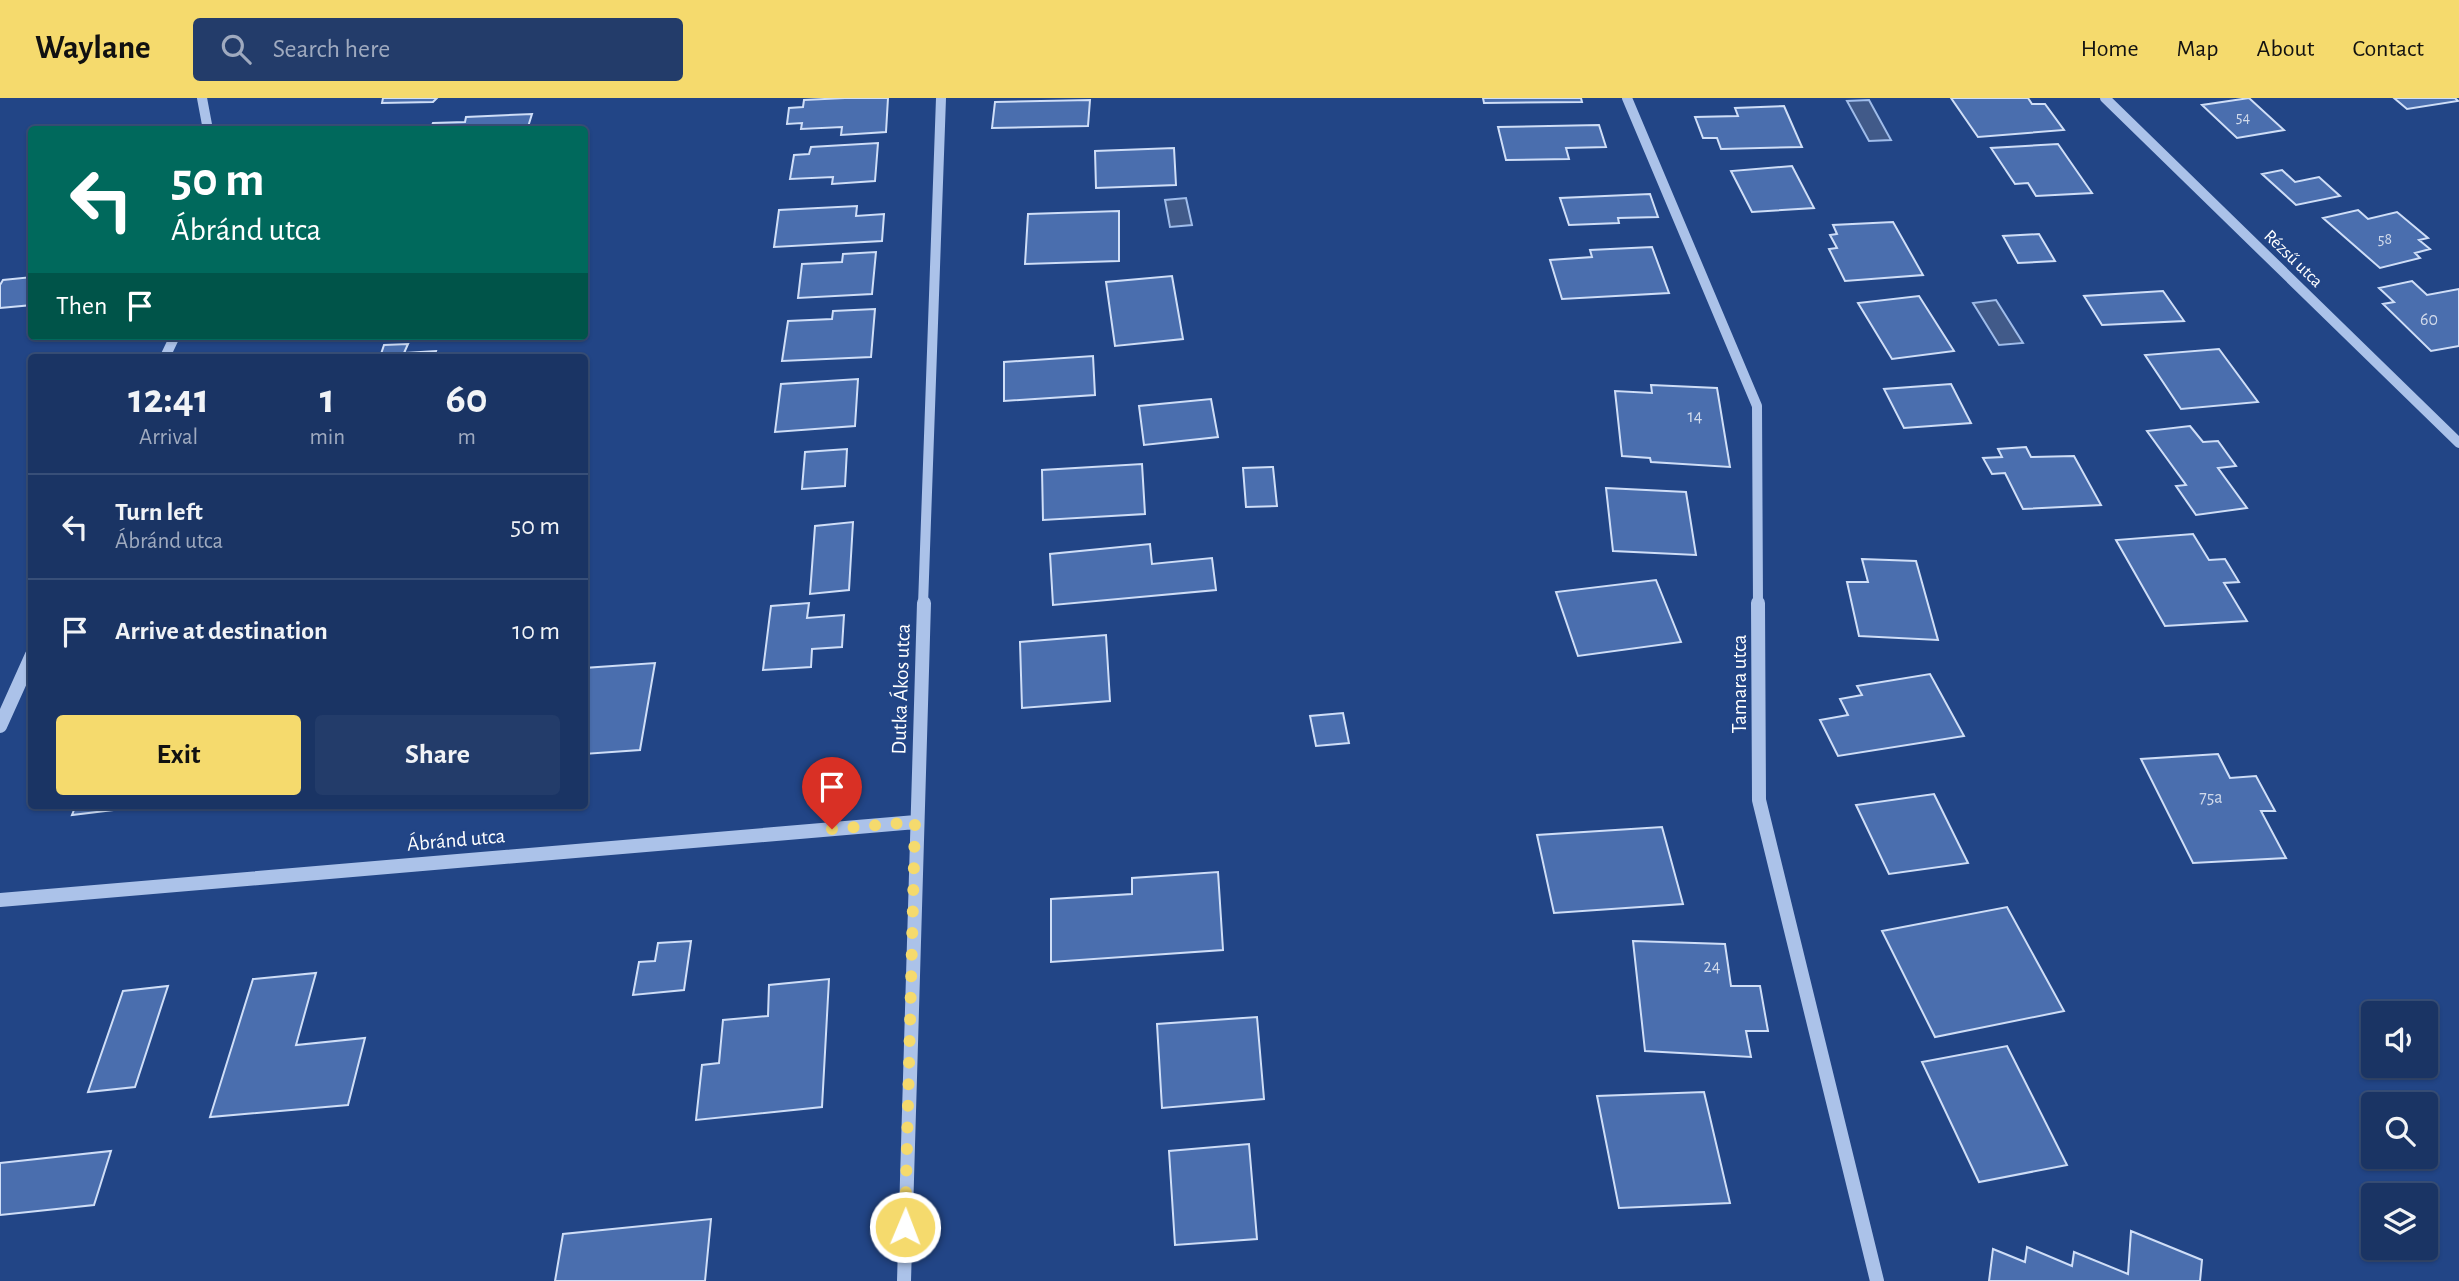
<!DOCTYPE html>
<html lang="en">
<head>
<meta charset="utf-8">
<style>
  body { margin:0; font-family:"Alegreya Sans",sans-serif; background:#233c6a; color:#f1f3f6; height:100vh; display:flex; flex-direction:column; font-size:26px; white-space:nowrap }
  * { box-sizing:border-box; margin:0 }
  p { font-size:23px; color:#9faabf }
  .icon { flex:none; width:38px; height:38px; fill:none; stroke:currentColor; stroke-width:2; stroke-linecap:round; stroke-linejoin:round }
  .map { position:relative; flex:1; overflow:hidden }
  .side { position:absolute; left:28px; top:256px; width:560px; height:455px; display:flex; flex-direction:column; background:#1a3464; border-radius:7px; box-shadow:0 2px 5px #0004,0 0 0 2px #384f78 }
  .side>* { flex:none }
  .top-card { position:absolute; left:28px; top:28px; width:560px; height:214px; border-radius:7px; box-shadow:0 2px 5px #0004,0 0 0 2px #384f78; background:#00695c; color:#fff; overflow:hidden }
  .controls { position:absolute; left:2361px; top:903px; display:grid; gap:14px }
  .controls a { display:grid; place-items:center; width:77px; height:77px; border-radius:7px; background:#1a3464; box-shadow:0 2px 5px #0004,0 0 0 2px #384f78; font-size:35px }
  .pin { position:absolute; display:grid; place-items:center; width:60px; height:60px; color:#fff; margin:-72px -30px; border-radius:50% 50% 50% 0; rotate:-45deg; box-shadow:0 0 7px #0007 }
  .pin .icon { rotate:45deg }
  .me { position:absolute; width:77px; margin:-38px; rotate:1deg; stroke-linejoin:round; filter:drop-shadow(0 0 5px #0008) }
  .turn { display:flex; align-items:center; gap:24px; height:147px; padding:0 28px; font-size:32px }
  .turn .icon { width:91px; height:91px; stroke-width:2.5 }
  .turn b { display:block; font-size:49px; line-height:60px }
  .then { display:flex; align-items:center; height:66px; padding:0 28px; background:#0003; gap:14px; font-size:26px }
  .eta { display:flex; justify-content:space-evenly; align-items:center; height:119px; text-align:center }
  .eta b { font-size:42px; font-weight:700; line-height:49px }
  .primary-button { display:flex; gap:14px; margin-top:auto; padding:14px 28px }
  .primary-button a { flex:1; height:80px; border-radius:7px; background:#f5da6d; color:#111; font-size:28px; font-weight:700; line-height:80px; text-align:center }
  .primary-button a+a { background:#233c6a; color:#f1f3f6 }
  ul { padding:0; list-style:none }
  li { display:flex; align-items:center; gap:21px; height:105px; padding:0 28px; border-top:2px solid #384f78 }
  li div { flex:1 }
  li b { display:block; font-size:26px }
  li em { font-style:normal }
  header { display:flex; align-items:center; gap:42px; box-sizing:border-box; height:98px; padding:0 35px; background:#f5da6d; color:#111 }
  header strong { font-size:33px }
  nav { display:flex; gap:38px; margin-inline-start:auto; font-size:24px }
  .search { width:490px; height:63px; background:#233c6a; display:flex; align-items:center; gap:18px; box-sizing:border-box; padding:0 24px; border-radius:7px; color:#9faabf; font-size:26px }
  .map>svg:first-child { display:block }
</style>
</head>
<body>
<header>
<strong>Waylane</strong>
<div class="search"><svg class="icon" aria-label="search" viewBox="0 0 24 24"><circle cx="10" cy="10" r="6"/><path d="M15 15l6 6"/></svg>Search here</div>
<nav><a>Home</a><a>Map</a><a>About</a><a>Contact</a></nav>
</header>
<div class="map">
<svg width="2459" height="1183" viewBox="0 0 2459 1183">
  <rect width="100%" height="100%" fill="#224586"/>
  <!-- water -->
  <path fill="#415a89" stroke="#9fbcea" stroke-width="2" d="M1869,2l22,40 -22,1 -22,-40z
    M1186,100l6,27 -22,2 -5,-27z
    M1996,202l27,43 -24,2 -26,-42z"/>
  <!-- building -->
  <path fill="#4a6eae" stroke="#cfdef7" stroke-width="2" d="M383,0h54l-4,4 -51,1z
    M845,0h43l-2,34 -45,3 1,-8 -41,2 1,-6 -15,1 2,-16 14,-1 1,-7z
    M1483,0h98l1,4 -98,1z
    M1951,0h77l4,6h13l19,26 -86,7z
    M2249,0l35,32 -47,8 -35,-33z
    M2394,0h61l3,3 -51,8z
    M1090,2l-2,26 -96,2 3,-26z
    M1784,8l18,41 -81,2 -4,-11h-14l-8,-21 43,-1 -3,-8z
    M532,16l-5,16h-97l3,-7 32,-1 1,-5z
    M1599,27l7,22 -40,1 3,11 -63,1 -8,-33z
    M878,45l-3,38 -43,3 1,-7 -43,2 4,-24 15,-1 2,-7z
    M2058,46l34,49 -56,3 -8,-13 -13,1 -24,-36z
    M1174,50l2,37 -80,3 -1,-37z
    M1792,68l22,42 -62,4 -21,-41z
    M2282,72l13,12 24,-5 21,19 -44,9 -34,-31z
    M1650,96l8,23 -40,1 1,5 -50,2 -9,-27z
    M857,108l-1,10 28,-2 -2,27 -108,6 5,-37z
    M2358,112l10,9 29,-7 31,26 -9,2 11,9 -15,4 5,5 -40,10 -57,-50z
    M1119,113v50l-94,3 3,-50z
    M1893,124l30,53 -78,6 -16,-32 8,-1 -7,-13 7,-1 -4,-9z
    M2039,136l16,27 -37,2 -15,-27z
    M1652,149l17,46 -107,6 -12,-39 42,-3 -2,-7z
    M876,154l-4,42 -74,4 4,-34 40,-2 1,-8z
    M1172,178l11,63 -68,7 -9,-64z
    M32,179v28l-32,3v-23l3,-5z
    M2412,183l15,14 32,-6v57l-28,5 -48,-47 11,-2 -15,-14z
    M2163,193l21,30 -82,4 -18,-29z
    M1919,198l35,55 -62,8 -34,-56z
    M875,211l-4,48 -89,4 6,-40 44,-2 1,-8z
    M408,246l-4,9 32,-2 -2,6h-82l29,-3 3,-9z
    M2219,251l39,53 -77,7 -36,-54z
    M1093,258l2,39 -91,6v-39z
    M858,281l-3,47 -80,6 6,-48z
    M1951,286l20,39 -67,5 -20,-39z
    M1651,287l66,3 13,79 -79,-5 -1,-4 -28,-2 -7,-65 37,2z
    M1211,301l7,38 -74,8 -5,-39z
    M2190,328l13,16 15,-1 18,25 -18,2 29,40 -51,7 -20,-29 10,-1 -39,-54z
    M2026,349l5,10 43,-1 27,49 -78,4 -18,-36 -13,1 -9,-16 19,-1 -4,-8z
    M847,351l-2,37 -43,3 3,-37z
    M1142,366l3,50 -102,6 -1,-50z
    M1273,369l4,39 -31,1 -3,-39z
    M1606,390l80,4 10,63 -83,-4z
    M853,424l-4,68 -39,4 5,-68z
    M2193,436l16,26 16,-1 14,23 -15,1 23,38 -82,5 -49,-86z
    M1150,446l2,20 60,-6 4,32 -163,15 -3,-51z
    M1862,461l54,2 22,79 -79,-4 -12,-54h21z
    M1656,482l25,62 -103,14 -22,-64z
    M809,505l-2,15 37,-3 -2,32 -30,2 -1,18 -48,3 8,-64z
    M1106,537l4,66 -88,7 -2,-66z
    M655,565l-15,87 -56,4v-86z
    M1930,576l34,62 -126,20 -18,-36 28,-5 -8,-16 22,-4 -5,-9z
    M1343,615l6,30 -33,3 -6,-30z
    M2218,656l12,24 26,-2 19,35h-14l25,47 -93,5 -52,-104z
    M1934,696l34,69 -79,11 -33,-69z
    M76,707h79l-83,10z
    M1662,729l21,77 -129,9 -17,-78z
    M1218,774l5,78 -172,12v-63l81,-5v-16z
    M2007,809l57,104 -129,26 -53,-106z
    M691,843l-7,49 -51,5 6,-33 16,-1 3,-18z
    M1633,843l92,3 6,42h29l8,45h-22l5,26 -106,-6z
    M316,875l-20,72 69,-7 -17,67 -138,12 43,-138z
    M829,881l-7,128 -126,13 6,-55 17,-2 4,-43 45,-4 1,-31z
    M168,888l-33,101 -47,5 35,-101z
    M1257,919l7,82 -102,9 -5,-84z
    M2007,948l60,119 -88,17 -57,-120z
    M1704,994l26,111 -111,5 -22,-112z
    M1249,1046l8,95 -82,6 -6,-94z
    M111,1053l-17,54 -94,10v-52z
    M711,1121l-6,62h-150l8,-47z
    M2131,1133l71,29 -2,21h-211l4,-32 32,13 2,-15 45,19 2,-14 54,22z"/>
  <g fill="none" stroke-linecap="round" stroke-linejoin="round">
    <!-- minor-far1 -->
    <path stroke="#abc2e9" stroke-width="10" d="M202,0l6,32
      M1627,0l130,308 1,199
      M2105,0l354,345
      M165,259l10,-21
      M923,507l18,-507"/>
    <!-- minor -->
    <path stroke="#abc2e9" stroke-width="14" d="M1758,505l1,197 118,481
      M0,628l32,-71
      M0,802l916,-78
      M904,1183l20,-678"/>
  </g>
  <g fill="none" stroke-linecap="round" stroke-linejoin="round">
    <!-- route -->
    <path stroke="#f5da6d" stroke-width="12" stroke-dasharray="0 21.6" d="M832,731l83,-7 -10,405"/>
  </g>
  <g text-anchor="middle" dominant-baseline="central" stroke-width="5" stroke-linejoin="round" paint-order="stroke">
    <!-- far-number labels -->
    <g font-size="16" fill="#d2dbeb">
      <text x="2243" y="19">54</text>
      <text x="2385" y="141">58</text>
    </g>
    <!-- far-street labels -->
    <g font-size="18" fill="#fff" stroke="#224586">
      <text transform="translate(2293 161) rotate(44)">Rézsű utca</text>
    </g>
    <!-- number labels -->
    <g font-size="18" fill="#d2dbeb">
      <text x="2429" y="222">60</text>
      <text x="1695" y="319">14</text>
      <text x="2211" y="700">75a</text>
      <text x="1712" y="869">24</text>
    </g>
    <!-- street labels -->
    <g font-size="21" fill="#fff" stroke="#224586">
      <text transform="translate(1739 586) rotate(-90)">Tamara utca</text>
      <text transform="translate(901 591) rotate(-88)">Dutka Ákos utca</text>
      <text transform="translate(456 742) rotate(-5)">Ábránd utca</text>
    </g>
  </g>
</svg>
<div class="controls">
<a><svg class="icon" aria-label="sound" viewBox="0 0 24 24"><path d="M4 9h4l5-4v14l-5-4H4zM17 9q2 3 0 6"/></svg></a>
<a><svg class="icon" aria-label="search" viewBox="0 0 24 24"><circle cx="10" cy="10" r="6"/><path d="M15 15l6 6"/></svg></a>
<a><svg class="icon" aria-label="layers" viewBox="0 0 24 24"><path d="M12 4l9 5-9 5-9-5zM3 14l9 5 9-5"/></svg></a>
</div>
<div class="pin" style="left:832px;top:731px;background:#d93025"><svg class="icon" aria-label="arrive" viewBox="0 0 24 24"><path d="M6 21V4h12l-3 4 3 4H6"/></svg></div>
<svg class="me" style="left:905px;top:1129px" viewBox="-20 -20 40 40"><circle r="17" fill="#f5da6d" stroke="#fff" stroke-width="3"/><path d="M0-11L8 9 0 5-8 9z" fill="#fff"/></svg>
<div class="top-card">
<div class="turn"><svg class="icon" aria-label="left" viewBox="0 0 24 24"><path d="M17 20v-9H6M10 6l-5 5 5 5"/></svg><div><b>50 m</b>Ábránd utca</div></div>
<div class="then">Then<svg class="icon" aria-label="arrive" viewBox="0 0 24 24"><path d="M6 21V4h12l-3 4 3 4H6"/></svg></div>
</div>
<section class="side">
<div class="eta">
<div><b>12:41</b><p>Arrival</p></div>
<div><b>1</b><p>min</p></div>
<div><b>60</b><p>m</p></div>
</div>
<ul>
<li><svg class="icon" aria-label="left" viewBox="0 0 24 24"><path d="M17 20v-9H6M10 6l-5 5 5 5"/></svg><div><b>Turn left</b><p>Ábránd utca</p></div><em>50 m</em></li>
<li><svg class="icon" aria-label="arrive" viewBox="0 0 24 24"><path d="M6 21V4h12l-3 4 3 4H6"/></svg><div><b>Arrive at destination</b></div><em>10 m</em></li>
</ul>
<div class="primary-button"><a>Exit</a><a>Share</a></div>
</section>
</div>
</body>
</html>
